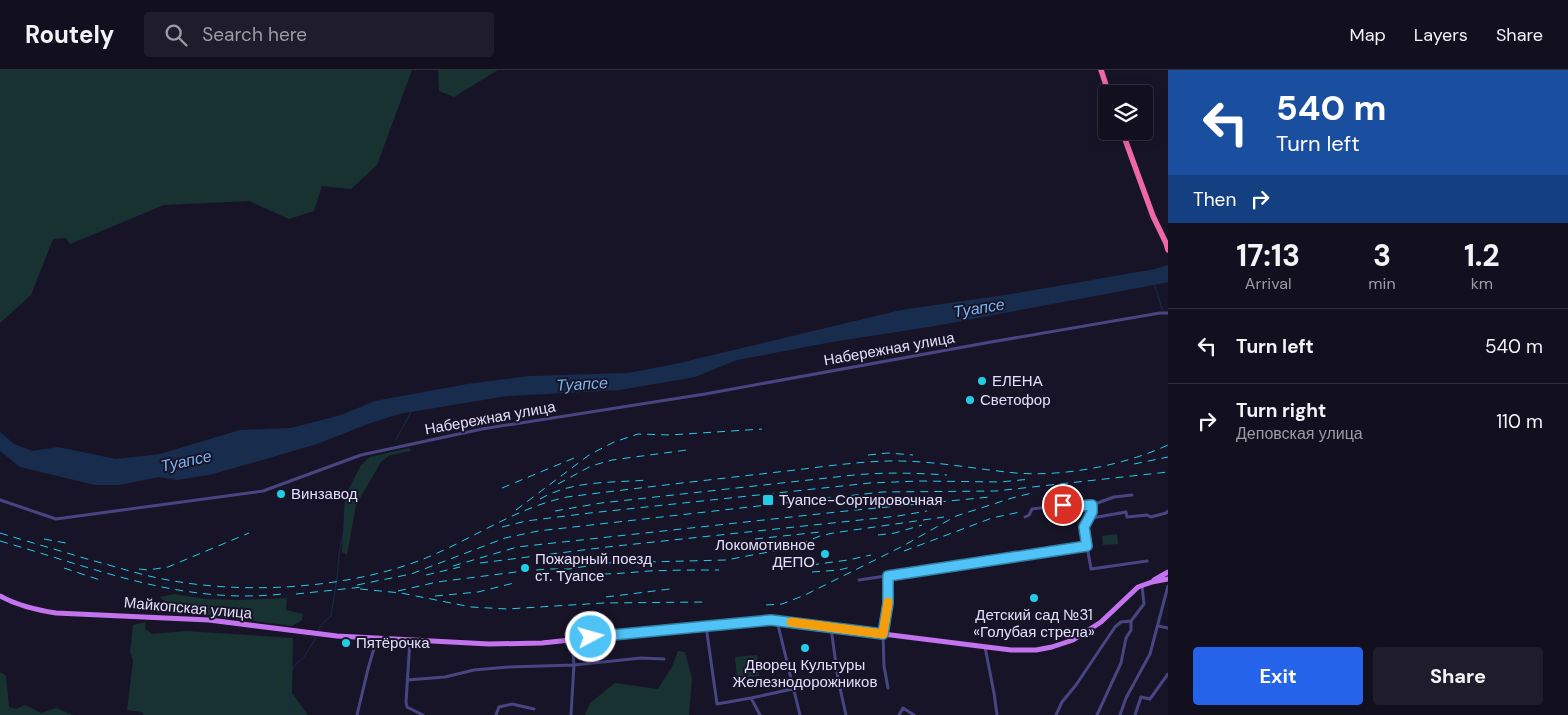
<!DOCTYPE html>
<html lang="en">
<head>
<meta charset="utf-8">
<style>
  body { margin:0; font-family:"DM Sans",sans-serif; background:#1f1d2b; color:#f1f3f6; height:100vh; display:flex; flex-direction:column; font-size:19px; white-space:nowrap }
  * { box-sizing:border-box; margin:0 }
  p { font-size:16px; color:#9c9ca4 }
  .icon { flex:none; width:28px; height:28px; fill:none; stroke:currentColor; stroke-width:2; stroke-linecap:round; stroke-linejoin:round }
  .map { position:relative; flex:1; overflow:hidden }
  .sheet { display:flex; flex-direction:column; background:#120f1e; width:400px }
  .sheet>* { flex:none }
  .banner { background:#1a4fa0; color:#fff; overflow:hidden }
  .controls { position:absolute; left:1098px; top:15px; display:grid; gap:10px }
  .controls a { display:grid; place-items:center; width:55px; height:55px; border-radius:5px; background:#120f1e; box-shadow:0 2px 12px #0003,0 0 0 1px #312f3c; font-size:25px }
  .pin { position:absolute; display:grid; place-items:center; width:42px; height:42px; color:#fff; margin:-21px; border:2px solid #fff; border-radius:50%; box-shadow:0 1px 5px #0007 }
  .me { position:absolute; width:55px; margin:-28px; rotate:84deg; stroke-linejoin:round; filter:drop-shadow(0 0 4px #0008) }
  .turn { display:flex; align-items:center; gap:18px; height:105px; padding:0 25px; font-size:22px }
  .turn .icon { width:65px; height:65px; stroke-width:2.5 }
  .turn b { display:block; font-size:35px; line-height:42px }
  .then { display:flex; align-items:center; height:48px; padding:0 25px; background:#0003; gap:10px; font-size:19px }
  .eta { display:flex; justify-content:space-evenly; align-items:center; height:85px; text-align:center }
  .eta b { font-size:30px; font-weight:700; line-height:35px }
  .primary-button { display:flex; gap:10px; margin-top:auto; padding:10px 25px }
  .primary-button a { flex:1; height:58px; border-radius:5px; background:#2563eb; color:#fff; font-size:20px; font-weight:700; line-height:58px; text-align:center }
  .primary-button a+a { background:#1f1d2b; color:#f1f3f6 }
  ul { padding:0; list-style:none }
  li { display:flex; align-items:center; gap:15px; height:75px; padding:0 25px; border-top:1px solid #312f3c }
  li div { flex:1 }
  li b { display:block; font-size:19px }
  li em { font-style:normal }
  header { display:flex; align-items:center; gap:30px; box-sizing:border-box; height:70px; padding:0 25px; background:#120f1e; border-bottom:1px solid #312f3c }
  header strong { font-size:24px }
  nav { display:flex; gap:28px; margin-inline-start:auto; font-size:18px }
  .search { width:350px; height:45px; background:#1f1d2b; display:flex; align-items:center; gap:12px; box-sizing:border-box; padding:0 18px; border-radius:5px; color:#9c9ca4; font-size:19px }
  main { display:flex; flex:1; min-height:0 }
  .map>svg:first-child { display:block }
</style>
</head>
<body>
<header>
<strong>Routely</strong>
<div class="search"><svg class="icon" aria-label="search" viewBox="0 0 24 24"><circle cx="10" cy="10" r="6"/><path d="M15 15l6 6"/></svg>Search here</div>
<nav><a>Map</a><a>Layers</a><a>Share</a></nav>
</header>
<main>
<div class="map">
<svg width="1168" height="645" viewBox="0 0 1168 645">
  <rect width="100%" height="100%" fill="#181428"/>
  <!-- green -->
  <path fill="#183231" d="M0,0h412l-35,95 -26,24 -29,-3 -8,25 -25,8 -40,-18 -85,4 -94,39 -4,-6 -13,1 -22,56 -31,28z
    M438,0h60l-44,27 -15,-6z
    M409,378l2,3 -21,4 -9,7 -25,43 -9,50 -5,-3 3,-56 16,-31 9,-8z
    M1117,464l1,10 -15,1 -1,-9z
    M174,524l32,5 33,1 48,-2 -1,12 17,4 -1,6 -10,6 -90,-12 -7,-7 -27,-1 -8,-9z
    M146,552l-1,7 7,5 34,-3 107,7 -1,55 16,22h-164l-2,-3 -15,-2 6,-49 -3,-10 3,-26z
    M678,581l7,1 7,26 -3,37h-104l5,-12 25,-20 43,6 14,-22z
    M757,585l2,21 -22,2 -2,-21z
    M0,602l6,4 3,31 7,2 9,-4 16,8 15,-5 17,7h-73z"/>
  <!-- water -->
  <path fill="#182c4d" d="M1168,195v17l-14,3 -219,41 -103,16 -95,18 -42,17 -75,13 -113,6 -108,18 -31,10 -51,20 -58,17 -50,14 -32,5 -18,-3 -40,8h-24l-75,-18 -20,-16v-19l14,12 19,7 25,-4 58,12 44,-5 80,-24 51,-2 50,-13 34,-14 92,-17 62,-8 99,-3 47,-9 226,-54 111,-16 143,-25z"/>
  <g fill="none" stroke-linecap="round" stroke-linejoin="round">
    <!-- stream -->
    <path stroke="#182c4d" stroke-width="1" d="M1155,216l7,23
      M396,370l15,-28
      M318,562l2,-6 11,-10 6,-38 2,-24 11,-53 7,-17 24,-26
      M290,645l-3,-37 8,-13 9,-8 13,-21"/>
    <!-- street -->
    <path stroke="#484582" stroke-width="3" d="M0,430l56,19 207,-28 98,-36 121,-26 223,-35 286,-52 169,-29h8
      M1025,447l4,-2 3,-6 31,-4 2,2 27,-2 22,-8 18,-2
      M1086,451l6,-3 34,-6 1,5 20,-2 4,2 15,-4 2,-2
      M1087,476l-3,-19 8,-15v-7
      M859,510l228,-34 4,23 56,-8
      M777,551l23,94
      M706,556l11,78 34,-6 87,-19
      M1158,556l10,2
      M831,558l7,51 8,36
      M410,570l-4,62 1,5 16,8
      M985,577l9,46 3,22
      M407,610l38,-3 29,-7 34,-3 66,-2 67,-7 23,1
      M888,618l-4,-22 -1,-32 5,-31v-27
      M751,628l9,17
      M357,645l11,-46 9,-31
      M496,645l3,-8 13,-3 22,5
      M571,645l3,-50 -2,-25
      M899,645l4,-7 11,7
      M1056,645l6,-13 14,-17 39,-58 6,-5 10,-1 13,-17 -2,-18
      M1097,645l24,-52 5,-25 5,-8v-9
      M1120,645l6,-17 24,-44 18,-68
      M1135,645l6,-18 9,2 18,-25"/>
    <!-- primary -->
    <path stroke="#c373ee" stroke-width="5" d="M1154,510l14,-8
      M0,526c18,10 35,14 56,17l153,7 128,16 152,8 53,-1 198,-21 31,-2 240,30h25l16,-3 21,-7 28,-18 37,-35 14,-5 16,-3"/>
    <!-- highway -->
    <path stroke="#ed68a4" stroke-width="5.5" d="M1101,0l8,24
      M1122,61l31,85 13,27 2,7"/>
    <!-- rail -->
    <path stroke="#22cce4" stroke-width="1" stroke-dasharray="8 6" stroke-linecap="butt" d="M868,385l20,-2 25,2
      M1134,394l34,-7
      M558,414l33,-18 21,-6 75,-10
      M502,418l77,-32
      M540,429c33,-19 71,-16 107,-19
      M516,440l73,-55 25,-13 24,-8 32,1 92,-6
      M555,441l46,-8 253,-28c32,-3 62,-2 93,0
      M502,457l24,-6 64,-8 280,-30 50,-2 80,1 31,-3
      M0,463c29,9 58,17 87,26 27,7 53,16 81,21 75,14 167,9 239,-15 55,-18 103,-56 160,-68 70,-9 141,-17 211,-25 37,-4 73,-10 110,-11 43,-1 86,8 128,12 48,4 109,-8 152,-28
      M878,465l17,-2 27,-8
      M44,469l22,4
      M755,469l65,-7
      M0,471c95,27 181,64 282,53
      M904,481l88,-33 28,-6
      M480,493l127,-16 291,-31 29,-5
      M555,494l17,-4 22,-7
      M811,495l37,-5 23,-5
      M453,496l64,-19 329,-36 144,-14
      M64,498l36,12
      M139,499l9,1 20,-3 81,-34
      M575,502c28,4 47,1 74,-1 23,-1 47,-1 70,-1
      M812,502l27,-2 12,-3
      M426,505l34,-8
      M357,515l54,-11 94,-36 33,-7 344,-39 114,-1 172,-19
      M360,519l41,4 70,14 36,2 96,-6 101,-1
      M398,521l39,-9 87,-11 24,-2h21l37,-6 120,-3 64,-12 30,-12 13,-3 111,-16
      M296,524l67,-7
      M435,526l43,-4 36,-9
      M606,527l64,-8
      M766,535l16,-1 23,-9 98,-49 53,-30 56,-18 20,-5"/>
  </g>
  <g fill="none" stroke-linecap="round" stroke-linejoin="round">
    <!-- route casing -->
    <g stroke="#337fa1" stroke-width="12">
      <path id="route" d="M591,567l180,-17 112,14 5,-31v-27l199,-30 -3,-19 8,-15v-7l-27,2 -2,-2"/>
    </g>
    <!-- route -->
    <use href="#route" stroke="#4fc3f7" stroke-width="9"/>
    <!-- slow -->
    <path stroke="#f59e0b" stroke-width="9" d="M791,552l92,12 5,-32"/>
  </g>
  <!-- markers -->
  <g fill="#22cce4" stroke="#181428" stroke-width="2">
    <circle cx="982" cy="311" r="5"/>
    <circle cx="970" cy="330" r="5"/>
    <circle cx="281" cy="424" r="5"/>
    <rect x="762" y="424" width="12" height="12" rx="2.5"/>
    <circle cx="825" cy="484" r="5"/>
    <circle cx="525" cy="498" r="5"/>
    <circle cx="1034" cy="528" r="5"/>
    <circle cx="346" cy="573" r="5"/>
    <circle cx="805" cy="578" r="5"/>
  </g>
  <g text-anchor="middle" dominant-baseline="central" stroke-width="4" stroke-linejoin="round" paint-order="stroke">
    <!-- street labels -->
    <g font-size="15" fill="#e3dffb" stroke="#181428">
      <text transform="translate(889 279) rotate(-10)">Набережная улица</text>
      <text transform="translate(490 348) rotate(-10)">Набережная улица</text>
      <text transform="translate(188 538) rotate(5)">Майкопская улица</text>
    </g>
    <!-- poi labels -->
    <g font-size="15" fill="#e3dffb" stroke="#181428" text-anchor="start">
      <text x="992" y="311">ЕЛЕНА</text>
      <text x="980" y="330">Светофор</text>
      <text x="291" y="424">Винзавод</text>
      <text x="779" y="430">Туапсе-Сортировочная</text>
      <text x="815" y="475" text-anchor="end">Локомотивное<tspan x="815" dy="17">ДЕПО</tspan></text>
      <text x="535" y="489">Пожарный поезд<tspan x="535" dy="17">ст. Туапсе</tspan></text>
      <text x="1034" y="545" text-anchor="middle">Детский сад №31<tspan x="1034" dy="17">«Голубая стрела»</tspan></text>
      <text x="356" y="573">Пятёрочка</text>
      <text x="805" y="595" text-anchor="middle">Дворец Культуры<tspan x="805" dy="17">Железнодорожников</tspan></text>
    </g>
    <!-- water labels -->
    <g font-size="16" font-style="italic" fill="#79b5ef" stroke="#181428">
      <text transform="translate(979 238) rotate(-9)">Туапсе</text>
      <text transform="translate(582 314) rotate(-3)">Туапсе</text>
      <text transform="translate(186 391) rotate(-12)">Туапсе</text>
    </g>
  </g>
</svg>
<div class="controls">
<a><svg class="icon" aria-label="layers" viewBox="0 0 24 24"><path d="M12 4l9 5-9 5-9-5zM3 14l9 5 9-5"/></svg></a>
</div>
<div class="pin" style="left:1063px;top:435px;background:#d93025"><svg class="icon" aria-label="arrive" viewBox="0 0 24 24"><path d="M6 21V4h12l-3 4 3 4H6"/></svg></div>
<svg class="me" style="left:591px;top:567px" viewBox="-20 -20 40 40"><circle r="17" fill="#4fc3f7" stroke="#fff" stroke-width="3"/><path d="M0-11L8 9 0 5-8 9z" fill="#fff"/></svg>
</div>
<section class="sheet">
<div class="banner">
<div class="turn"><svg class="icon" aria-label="left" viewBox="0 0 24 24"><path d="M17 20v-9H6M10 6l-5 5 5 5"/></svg><div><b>540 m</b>Turn left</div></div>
<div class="then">Then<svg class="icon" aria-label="right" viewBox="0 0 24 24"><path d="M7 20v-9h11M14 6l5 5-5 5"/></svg></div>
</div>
<div class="eta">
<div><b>17:13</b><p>Arrival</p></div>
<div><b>3</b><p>min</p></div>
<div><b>1.2</b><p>km</p></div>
</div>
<ul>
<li><svg class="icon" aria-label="left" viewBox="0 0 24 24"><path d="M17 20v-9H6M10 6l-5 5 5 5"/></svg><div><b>Turn left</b></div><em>540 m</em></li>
<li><svg class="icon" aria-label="right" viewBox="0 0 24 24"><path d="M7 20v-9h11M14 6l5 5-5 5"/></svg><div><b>Turn right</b><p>Деповская улица</p></div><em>110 m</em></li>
</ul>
<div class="primary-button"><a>Exit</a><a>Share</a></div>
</section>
</main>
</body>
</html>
